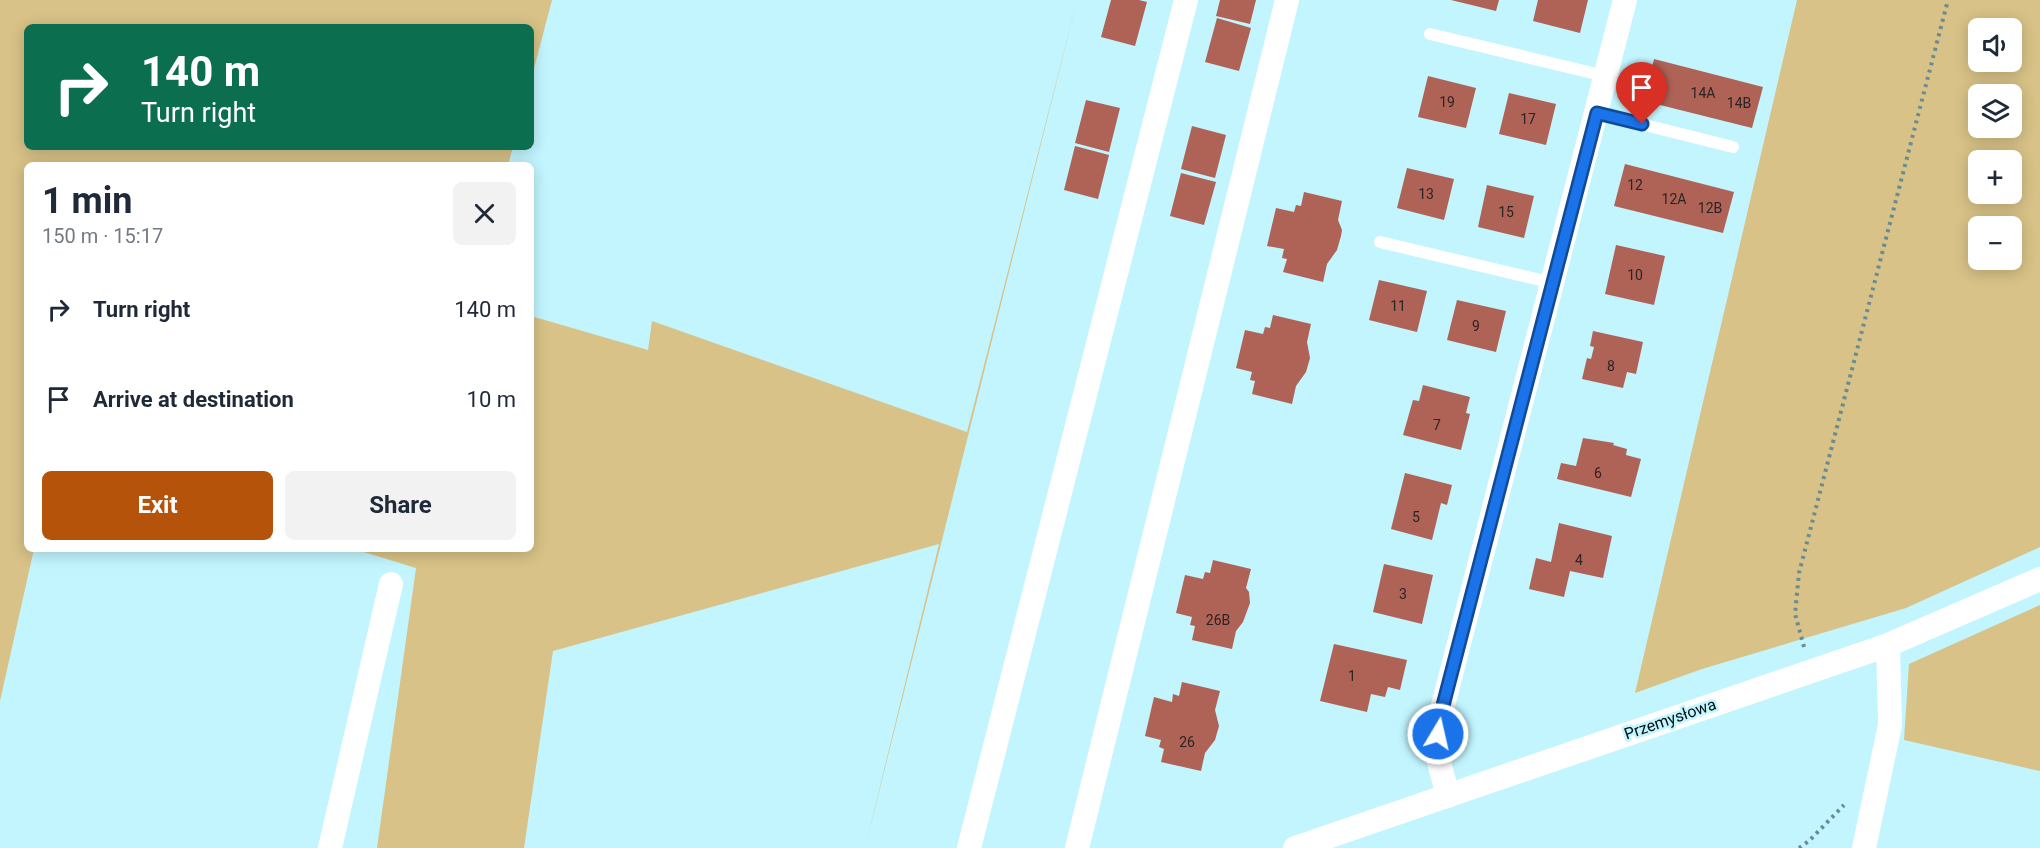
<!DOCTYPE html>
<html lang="en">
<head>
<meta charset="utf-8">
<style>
  body { margin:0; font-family:Roboto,sans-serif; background:#f2f2f3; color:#1f2937; height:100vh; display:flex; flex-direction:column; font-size:22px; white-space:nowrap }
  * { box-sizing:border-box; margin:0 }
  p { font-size:20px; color:#747a83 }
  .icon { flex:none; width:33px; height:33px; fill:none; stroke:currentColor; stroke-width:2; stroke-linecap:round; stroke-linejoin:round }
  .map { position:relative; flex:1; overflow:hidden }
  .sheet { position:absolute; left:24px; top:162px; width:510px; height:390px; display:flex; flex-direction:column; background:#fff; border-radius:9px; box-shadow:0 3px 15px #0003 }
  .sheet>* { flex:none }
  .guide { position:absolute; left:24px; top:24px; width:510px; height:126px; border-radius:9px; box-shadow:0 3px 15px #0003; background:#0b6e4f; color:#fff; overflow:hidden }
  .buttons { position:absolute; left:1968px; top:18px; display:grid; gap:12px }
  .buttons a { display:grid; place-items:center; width:54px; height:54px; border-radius:9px; background:#fff; box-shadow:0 3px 15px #0003; font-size:30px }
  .pin { position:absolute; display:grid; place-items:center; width:51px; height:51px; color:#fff; margin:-62px -26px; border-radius:50% 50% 50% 0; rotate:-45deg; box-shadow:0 0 6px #0007 }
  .pin .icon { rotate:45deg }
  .me { position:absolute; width:66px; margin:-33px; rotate:9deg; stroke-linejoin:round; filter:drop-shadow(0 0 4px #0008) }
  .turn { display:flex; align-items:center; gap:21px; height:126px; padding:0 18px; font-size:27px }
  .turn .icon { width:78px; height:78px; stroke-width:2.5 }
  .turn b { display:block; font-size:42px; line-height:51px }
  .round { display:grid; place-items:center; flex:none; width:63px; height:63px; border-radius:9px; background:#f2f2f3 }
  .headline { display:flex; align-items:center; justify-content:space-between; height:102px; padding:0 18px }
  h1 { font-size:36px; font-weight:700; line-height:45px }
  .button { display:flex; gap:12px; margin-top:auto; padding:12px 18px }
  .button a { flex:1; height:69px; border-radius:9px; background:#b45309; color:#fff; font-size:24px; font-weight:700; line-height:69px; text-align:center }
  .button a+a { background:#f2f2f3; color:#1f2937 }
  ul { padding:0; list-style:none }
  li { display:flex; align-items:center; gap:18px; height:90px; padding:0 18px }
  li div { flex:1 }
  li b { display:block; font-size:22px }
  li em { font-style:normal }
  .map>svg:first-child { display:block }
</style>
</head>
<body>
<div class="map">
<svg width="2040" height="848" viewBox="0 0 2040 848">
  <rect width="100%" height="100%" fill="#c2f5fe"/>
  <!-- green -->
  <path fill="#d8c287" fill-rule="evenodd" d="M0,0h552l-21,80v-53h-504v120h486l-5,18h-481v384h7l-34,152z
    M1077,0l-212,848 74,-304 -386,107 -29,197h-147l39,-280 -62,-19h177v-233l117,34 4,-29 315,111z
    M1797,0h243v547l-134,61 -204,61 -67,24zM1978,28h34v34h-34zM1978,94h34v34h-34zM1978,160h34v34h-34zM1978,226h34v34h-34z
    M2040,605v166l-136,-31 5,-76z"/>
  <!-- building -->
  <path fill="#af6256" d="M1111,0h28l8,2 -12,44 -34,-9z
    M1220,0h36l-6,24 -34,-8z
    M1451,0h48l-3,11z
    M1538,0h50l-8,33 -47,-12z
    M1217,18l34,10 -12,43 -34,-9z
    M1654,59l109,28 -11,41 -108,-27z
    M1428,76l48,12 -10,40 -48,-11z
    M1509,93l47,11 -10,41 -47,-11z
    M1086,100l34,8 -11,44 -34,-9z
    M1192,126l34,9 -11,43 -34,-9z
    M1075,146l34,9 -11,44 -34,-9z
    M1625,164l109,28 -11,41 -109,-27z
    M1407,168l47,11 -10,41 -47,-12z
    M1181,173l35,9 -12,43 -34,-9z
    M1487,185l47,11 -10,42 -46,-11z
    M1304,192l38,9 -4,19 4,10 -1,6 -4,14 -10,14 -4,18 -40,-10 4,-13 -5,-1 2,-9 -17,-3 9,-38 18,4 2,-7 5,1z
    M1616,245l49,11 -11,49 -49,-11z
    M1379,280l48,11 -10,41 -48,-12z
    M1457,300l49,11 -10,41 -49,-12z
    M1273,315l38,9 -4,18 3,16 -4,14 -10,14 -4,18 -40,-10 3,-13 -5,-1 2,-8 -16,-4 9,-38 18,4 2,-7 5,1z
    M1593,331l50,11 -7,32 -9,-2 -4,16 -41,-9 5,-21 4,1 3,-12 -4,-1z
    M1423,385l47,12 -4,16 4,1 -9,36 -58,-15 10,-35 6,1z
    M1583,438l31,5 -1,2 14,4 -1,6 15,4 -10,38 -74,-18 4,-16 15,3z
    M1405,473l47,12 -5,20 -6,-2 -9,37 -41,-11z
    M1559,523l53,13 -9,42 -33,-7 -6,26 -35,-8 7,-31 15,4z
    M1213,560l38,9 -5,19 3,4 1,11 -7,19 -7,9 -4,18 -40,-9 3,-14 -5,-1 2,-8 -16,-4 9,-38 18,4 2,-7 5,1z
    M1384,564l49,11 -11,49 -49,-12z
    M1334,644l73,16 -7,30 -12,-3 -3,10 -14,-3 -4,18 -47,-11z
    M1182,682l38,9 -5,19 4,16 -4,14 -10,13 -4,18 -40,-9 3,-13 -5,-2 2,-7 -16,-4 9,-39 18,5 1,-8 6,2z"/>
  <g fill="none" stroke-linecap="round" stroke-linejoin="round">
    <!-- path -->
    <path stroke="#698c92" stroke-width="4" stroke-dasharray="3 4.5" stroke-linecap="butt" d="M1804,647l-9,-33 4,-41 149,-573
      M1799,848l10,-7 35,-36"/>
    <!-- lane -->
    <path stroke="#fff" stroke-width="12" d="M1430,34l175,42
      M1597,113l136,34
      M1380,242l173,41"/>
    <!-- street -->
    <path stroke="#fff" stroke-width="24" d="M1448,796l-12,-45 4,-34 185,-717
      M330,848l61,-264
      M969,848l217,-848
      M1077,848l210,-848
      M1295,848l593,-203 152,-66
      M1864,848l26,-123 -2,-80"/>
  </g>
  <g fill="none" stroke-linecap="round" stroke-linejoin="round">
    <!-- route casing -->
    <g stroke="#114b97" stroke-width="15">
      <path id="route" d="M1438,734l2,-17 157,-604 45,11"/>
    </g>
    <!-- route -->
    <use href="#route" stroke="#1a73e8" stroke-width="10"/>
  </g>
  <g text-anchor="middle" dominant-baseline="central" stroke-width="5" stroke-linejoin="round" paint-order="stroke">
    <!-- number labels -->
    <g font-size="14" fill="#2c2424">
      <text x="1703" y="93">14A</text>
      <text x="1447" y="102">19</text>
      <text x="1739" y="103">14B</text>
      <text x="1528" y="119">17</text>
      <text x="1635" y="185">12</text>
      <text x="1426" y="194">13</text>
      <text x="1674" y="199">12A</text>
      <text x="1710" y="208">12B</text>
      <text x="1506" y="212">15</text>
      <text x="1635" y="275">10</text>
      <text x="1398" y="306">11</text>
      <text x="1476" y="326">9</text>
      <text x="1611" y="366">8</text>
      <text x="1437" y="425">7</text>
      <text x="1598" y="473">6</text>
      <text x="1416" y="517">5</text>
      <text x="1579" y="560">4</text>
      <text x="1403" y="594">3</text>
      <text x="1218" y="620">26B</text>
      <text x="1352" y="676">1</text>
      <text x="1187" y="742">26</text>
    </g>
    <!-- street labels -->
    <g font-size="16" fill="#011013" stroke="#c2f5fe">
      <text transform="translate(1670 719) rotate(-19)">Przemysłowa</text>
    </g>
  </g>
</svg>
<div class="buttons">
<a><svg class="icon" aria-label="sound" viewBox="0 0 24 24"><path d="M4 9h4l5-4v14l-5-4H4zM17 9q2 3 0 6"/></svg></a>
<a><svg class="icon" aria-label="layers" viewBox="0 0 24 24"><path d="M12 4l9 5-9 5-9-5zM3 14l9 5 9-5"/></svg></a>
<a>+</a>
<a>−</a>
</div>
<div class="pin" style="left:1642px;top:124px;background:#d93025"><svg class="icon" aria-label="arrive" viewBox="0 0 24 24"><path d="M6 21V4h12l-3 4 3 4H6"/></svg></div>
<svg class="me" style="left:1438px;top:734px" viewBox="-20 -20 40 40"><circle r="17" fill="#1a73e8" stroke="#fff" stroke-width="3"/><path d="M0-11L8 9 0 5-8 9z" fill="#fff"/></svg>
<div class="guide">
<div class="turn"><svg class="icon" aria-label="right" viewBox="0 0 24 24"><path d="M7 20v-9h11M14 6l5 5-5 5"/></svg><div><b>140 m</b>Turn right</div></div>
</div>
<section class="sheet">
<div class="headline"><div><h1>1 min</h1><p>150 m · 15:17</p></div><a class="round"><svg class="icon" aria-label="close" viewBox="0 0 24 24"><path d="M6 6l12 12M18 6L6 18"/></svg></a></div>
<ul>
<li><svg class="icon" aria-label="right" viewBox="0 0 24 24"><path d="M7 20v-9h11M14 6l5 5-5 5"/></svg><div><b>Turn right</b></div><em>140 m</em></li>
<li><svg class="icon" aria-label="arrive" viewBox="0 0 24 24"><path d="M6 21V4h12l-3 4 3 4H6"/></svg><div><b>Arrive at destination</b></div><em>10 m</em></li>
</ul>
<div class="button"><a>Exit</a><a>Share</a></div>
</section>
</div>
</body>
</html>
